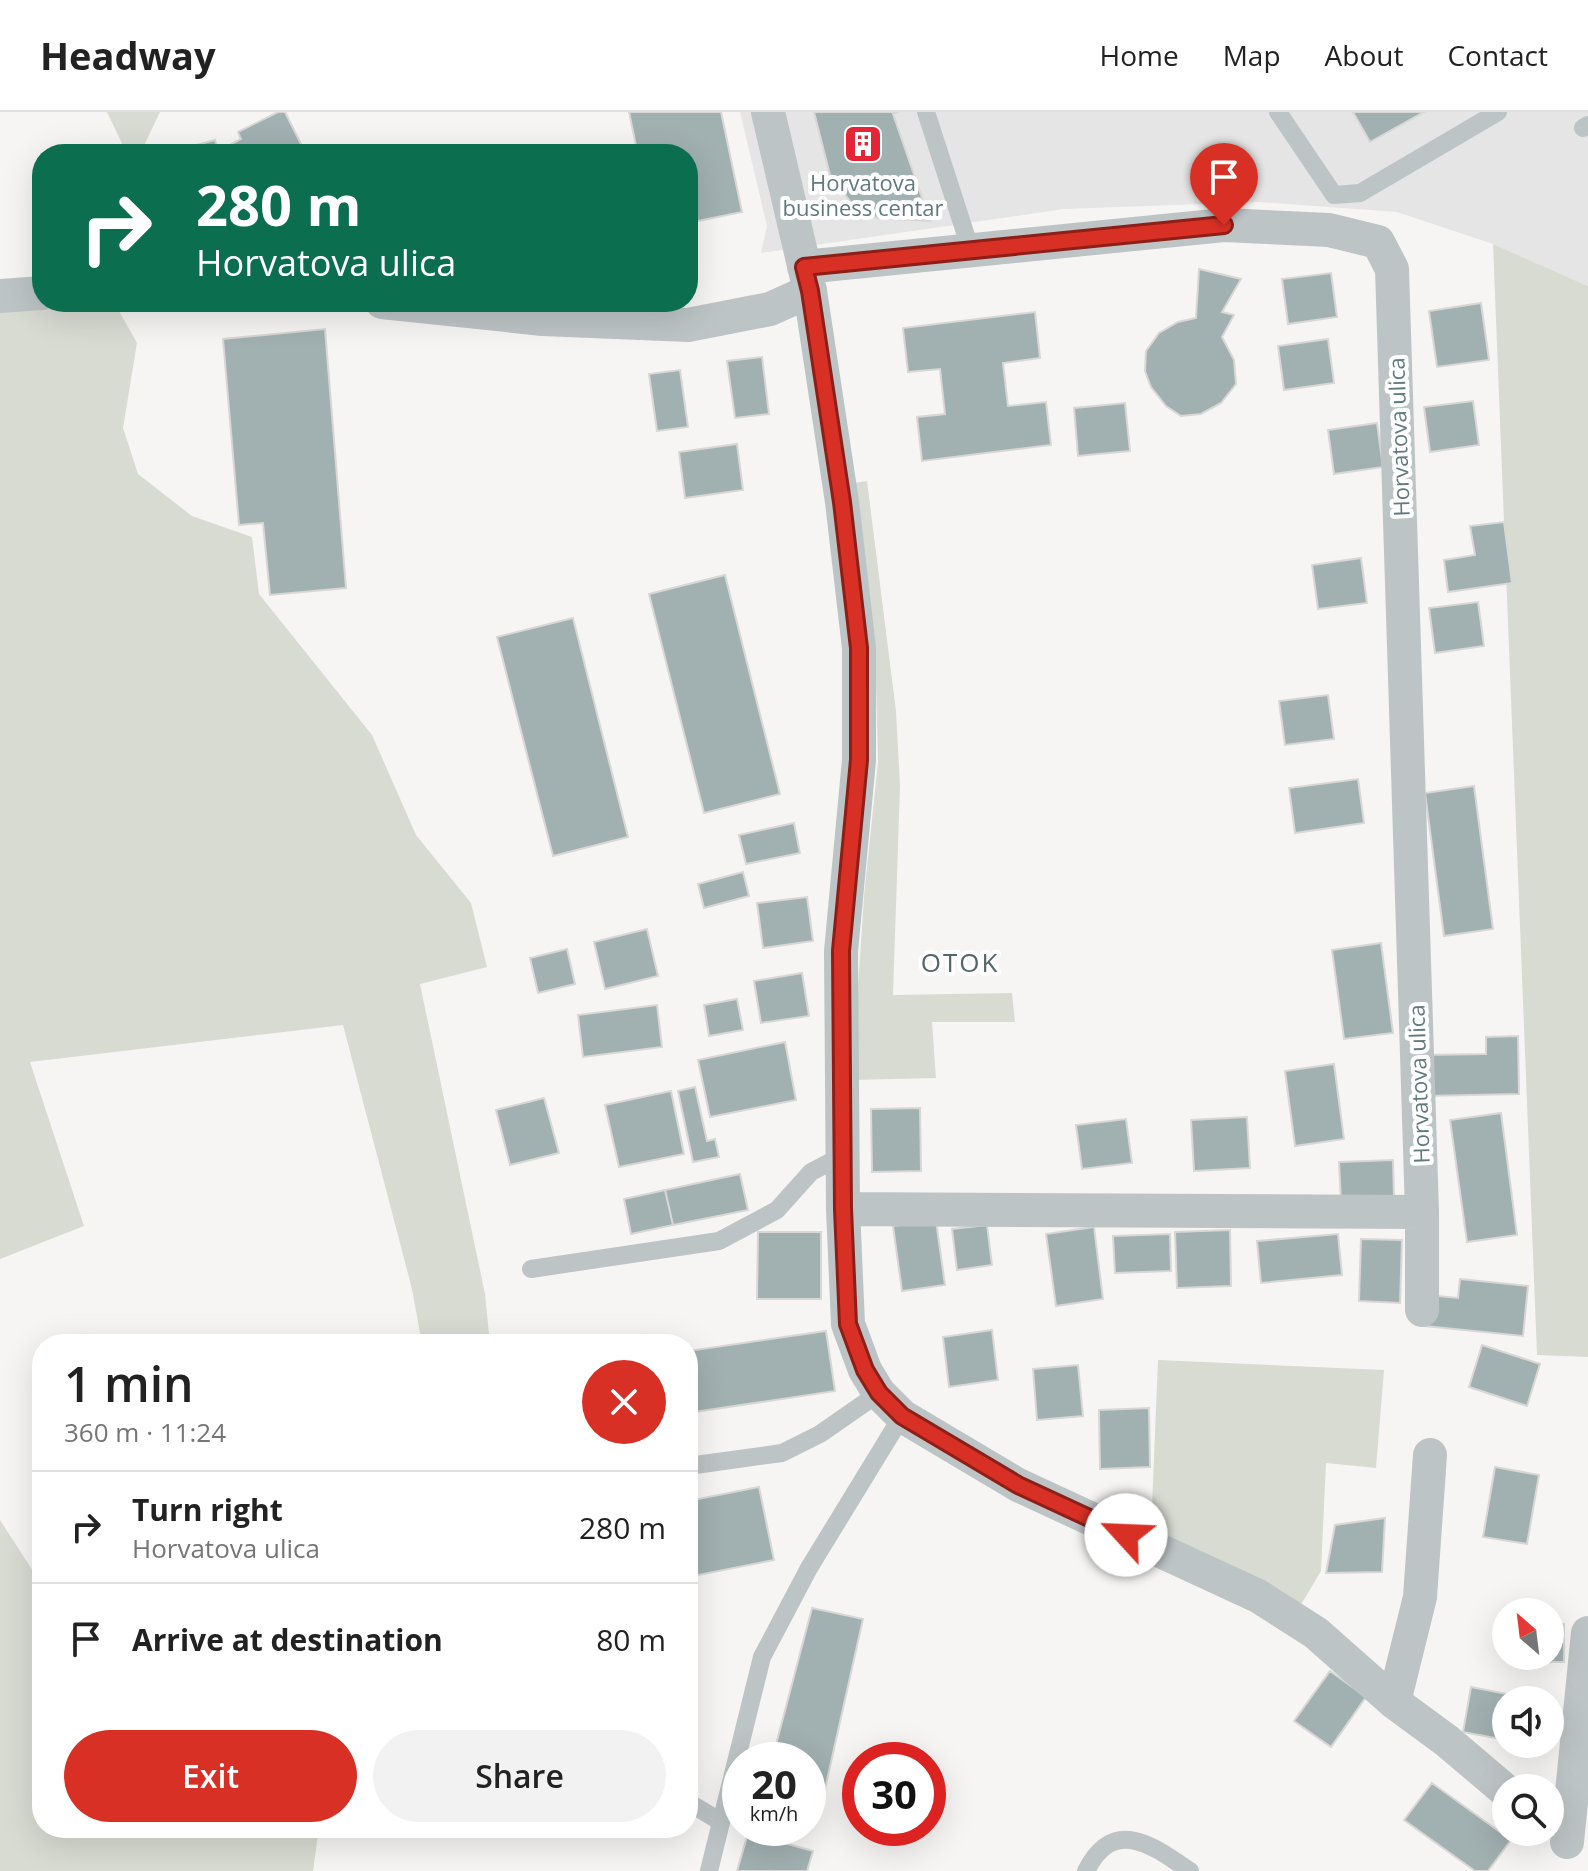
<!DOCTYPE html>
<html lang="en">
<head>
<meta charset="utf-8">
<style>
  body { margin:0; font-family:"Open Sans",sans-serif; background:#f2f2f2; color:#222; height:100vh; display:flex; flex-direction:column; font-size:30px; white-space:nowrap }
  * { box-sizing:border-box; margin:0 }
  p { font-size:26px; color:#767676 }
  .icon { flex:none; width:44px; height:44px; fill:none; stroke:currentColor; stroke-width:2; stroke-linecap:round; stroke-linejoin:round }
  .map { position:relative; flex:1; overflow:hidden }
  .sheet { position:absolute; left:32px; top:1222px; width:666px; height:504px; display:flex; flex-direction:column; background:#fff; border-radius:32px; box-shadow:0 8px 32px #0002 }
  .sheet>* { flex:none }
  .hud { position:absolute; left:32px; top:32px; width:666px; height:168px; border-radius:32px; box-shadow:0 8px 32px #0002; background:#0b6e4f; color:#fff; overflow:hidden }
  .needle { width:52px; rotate:332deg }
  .buttons { position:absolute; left:1492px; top:1486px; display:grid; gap:16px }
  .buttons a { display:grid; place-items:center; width:72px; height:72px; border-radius:50%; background:#fff; box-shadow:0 8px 32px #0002; font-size:40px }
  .speed { position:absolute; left:722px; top:1630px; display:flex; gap:16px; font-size:40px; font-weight:700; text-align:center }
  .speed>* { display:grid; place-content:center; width:104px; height:104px; border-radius:50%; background:#fff; box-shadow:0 8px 32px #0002; line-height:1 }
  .speed small { font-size:20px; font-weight:400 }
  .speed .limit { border:12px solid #d22; background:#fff; color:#111 }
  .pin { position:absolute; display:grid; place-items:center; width:68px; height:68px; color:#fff; margin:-82px -34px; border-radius:50% 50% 50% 0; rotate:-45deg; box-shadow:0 0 8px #0007 }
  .pin .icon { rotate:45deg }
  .me { position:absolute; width:88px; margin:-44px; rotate:295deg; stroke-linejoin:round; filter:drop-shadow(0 0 6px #0008) }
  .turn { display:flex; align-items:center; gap:28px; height:168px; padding:0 32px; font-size:36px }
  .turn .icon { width:104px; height:104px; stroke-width:2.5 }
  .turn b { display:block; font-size:56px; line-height:68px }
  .round { display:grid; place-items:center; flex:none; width:84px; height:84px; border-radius:42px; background:#f2f2f2 }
  .summary { display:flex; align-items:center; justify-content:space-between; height:136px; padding:0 32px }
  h1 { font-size:48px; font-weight:600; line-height:60px }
  .button { display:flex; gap:16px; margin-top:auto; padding:16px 32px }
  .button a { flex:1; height:92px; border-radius:48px; background:#d93025; color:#fff; font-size:32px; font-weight:600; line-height:92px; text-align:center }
  .button a+a { background:#f2f2f2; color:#222 }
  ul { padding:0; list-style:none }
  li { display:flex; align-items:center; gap:24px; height:112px; padding:0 32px; border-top:2px solid #e0e0e0 }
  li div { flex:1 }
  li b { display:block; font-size:30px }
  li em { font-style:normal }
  header { display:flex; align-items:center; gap:48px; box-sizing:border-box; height:112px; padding:0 40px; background:#fff; border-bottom:2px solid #e0e0e0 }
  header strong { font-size:38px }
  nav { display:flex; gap:44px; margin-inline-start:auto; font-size:28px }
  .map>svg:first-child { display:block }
</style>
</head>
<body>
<header>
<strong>Headway</strong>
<nav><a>Home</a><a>Map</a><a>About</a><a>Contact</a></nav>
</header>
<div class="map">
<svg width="1588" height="1759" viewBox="0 0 1588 1759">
  <rect width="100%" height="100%" fill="#f6f5f3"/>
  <!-- built -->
  <path fill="#e4e5e4" d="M740,0h848v174l-95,-42 -96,-32 -139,-10 -194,7 -303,44 6,-27z"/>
  <!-- green -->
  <path fill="#d8dbd2" d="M107,0h53l-20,42h-13z
    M1493,132l95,42v1071l-51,-2z
    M77,190h37l23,41 -14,85 15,46 54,42 60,21 7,57 113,141 44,100 55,68 16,64 -67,17 65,310 5,50h-68l-10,-55 -69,-264 -313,37 54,164 -84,33v-952l57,-1z
    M867,369l29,230 4,75 -7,209 119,-2 3,29h-83l4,56 -84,2 12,-184 14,-134 -2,-80 -22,-199z
    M1158,1248l226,10 -8,98 -50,-5 -5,108 -22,37 -148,-77z
    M0,1408l42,65v243h277l-6,43h-313z"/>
  <!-- building -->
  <path fill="#a1b0b1" stroke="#d8d7d5" stroke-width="2" d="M278,0h7l21,42h-82l-2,-5 19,-10 -3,-7z
    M629,0h92l21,100 -54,11v-69h-68l17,-4z
    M814,0h85l-6,2 37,107 -53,-3 -24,-13 -23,-30z
    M1353,0h71l-54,30z
    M215,28l4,14h-44l-1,-3z
    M1199,157l42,10 -19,33 12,3 -12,22 12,23 2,24 -15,19 -20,11 -20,2 -15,-10 -15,-19 -6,-16 1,-20 13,-18 19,-11 18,-4z
    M1331,161l6,44 -49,7 -6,-45z
    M1481,191l8,57 -52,7 -8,-56z
    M1035,200l5,46 -37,5 5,43 38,-4 5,43 -129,16 -5,-44 28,-3 -5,-45 -32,3 -5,-44z
    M325,217l21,259 -76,7 -7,-72 -24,2 -16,-186z
    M1328,227l6,44 -50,7 -6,-44z
    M762,245l7,57 -34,4 -8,-57z
    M680,258l8,57 -31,4 -8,-57z
    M1473,289l6,44 -49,7 -6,-45z
    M1125,291l5,48 -52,5 -4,-48z
    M1377,311l6,44 -49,7 -6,-44z
    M737,332l6,46 -58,8 -6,-46z
    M1504,410l8,61 -64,9 -4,-32 31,-5 -5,-29z
    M1361,446l6,45 -49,6 -6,-44z
    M725,463l55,219 -76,19 -55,-219z
    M1478,490l6,44 -49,7 -6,-45z
    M573,506l55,219 -75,19 -56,-219z
    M1328,583l6,44 -49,6 -6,-44z
    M1358,667l6,44 -69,10 -6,-45z
    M1474,674l19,143 -49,7 -19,-143z
    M794,711l6,30 -54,11 -7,-29z
    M743,760l6,24 -45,12 -6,-24z
    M807,785l6,44 -50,7 -6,-45z
    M647,817l11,47 -53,13 -11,-47z
    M1381,831l12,90 -49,6 -12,-89z
    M567,837l8,35 -37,9 -8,-35z
    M802,861l7,43 -48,7 -7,-42z
    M737,887l6,31 -34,6 -5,-31z
    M657,893l5,42 -79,10 -5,-42z
    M1518,924l1,58 -95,2 -1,-41 63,-1v-17z
    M785,930l11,58 -86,17 -12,-57z
    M1334,952l10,75 -49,7 -10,-75z
    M695,975l12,54 8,-2 4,18 -26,5 -15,-71z
    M671,979l13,63 -65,13 -14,-62z
    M544,986l15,55 -49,12 -14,-55z
    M920,996l1,63 -49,1 -1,-63z
    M1501,1001l16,122 -50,7 -17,-122z
    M1247,1005l3,51 -56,3 -3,-51z
    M1126,1007l6,44 -50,6 -6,-44z
    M1393,1048l1,39 -53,2 -2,-39z
    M740,1062l8,36 -75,15 -8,-35z
    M665,1078l8,35 -42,9 -7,-35z
    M936,1109l9,64 -43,6 -9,-65z
    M987,1113l5,40 -35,5 -5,-41z
    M1094,1115l9,72 -47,7 -10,-72z
    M1230,1118l1,56 -54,2 -2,-56z
    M758,1120h63v67h-64z
    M1170,1122l1,37 -56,2 -2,-37z
    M1338,1122l4,41 -81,8 -4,-42z
    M1361,1127l41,1 -2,63 -41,-2z
    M1460,1167l68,7 -5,50 -98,-10 3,-31 30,3z
    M992,1218l6,50 -49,7 -6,-50z
    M826,1219l9,60 -147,22v-62z
    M1482,1233l58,19 -13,42 -58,-19z
    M1078,1253l5,51 -46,4 -4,-51z
    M1149,1296l1,59 -50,2 -1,-59z
    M1495,1355l44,8 -12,69 -44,-7z
    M759,1375l15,73 -86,17v-76z
    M1385,1406l-3,54 -56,1 9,-48z
    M812,1496l51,11 -42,188 -13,-3v-44h-36z
    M1550,1512h14v38h-56v-6h42z
    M1330,1559l36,26 -35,50 -37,-26z
    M1471,1575l46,9 -1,4h-10v40l-43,-8z
    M1432,1671l79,57 -23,31h-13l-71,-51z
    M748,1721l65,18 -6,20h-70z"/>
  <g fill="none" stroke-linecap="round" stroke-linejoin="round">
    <!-- lane -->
    <path stroke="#bdc4c6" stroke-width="18" d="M926,0l45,139
      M1278,0l56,83 26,-2 138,-81
      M1583,16l5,-3
      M531,1157l188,-28 58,-31 34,-38 33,-17
      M688,1354l94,-13 38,-19 59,-41
      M688,1690l33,20
      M709,1759l53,-214 47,-89 93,-152
      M1086,1759c28,-55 66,-26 104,0"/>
    <!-- street -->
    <path stroke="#bdc4c6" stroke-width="34" d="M768,0l42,179 32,211 17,146v112l-18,191 2,258 5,115 17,46 14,23 23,23 116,69 240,111 58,37 78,69 53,39 59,50
      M804,155l420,-42 105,5 49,12 14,27 30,943v98
      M0,184l42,-3
      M382,190l161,17 145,6 82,-16 40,-18
      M843,1097l579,3
      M1394,1590l26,-105 10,-142
      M1567,1730l21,-209"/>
  </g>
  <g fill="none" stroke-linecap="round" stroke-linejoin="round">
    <!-- route casing -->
    <g stroke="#8d1f18" stroke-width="20">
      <path id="route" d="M1126,1423l-108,-50 -116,-69 -23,-23 -14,-23 -17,-46 -5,-115 -2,-258 18,-191v-112l-17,-146 -32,-211 -6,-24 420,-42"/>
    </g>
    <!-- route -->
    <use href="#route" stroke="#d93025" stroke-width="14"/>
  </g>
  <!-- icons -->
  <defs>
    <g id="building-square" transform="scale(2)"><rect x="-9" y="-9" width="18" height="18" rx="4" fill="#e42535" stroke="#fff"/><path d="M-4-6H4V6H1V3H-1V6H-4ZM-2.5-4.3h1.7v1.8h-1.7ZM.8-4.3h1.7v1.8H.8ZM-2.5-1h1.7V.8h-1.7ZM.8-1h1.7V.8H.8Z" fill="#fff"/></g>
  </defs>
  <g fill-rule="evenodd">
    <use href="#building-square" x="863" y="32"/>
  </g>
  <g text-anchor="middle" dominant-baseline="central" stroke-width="8" stroke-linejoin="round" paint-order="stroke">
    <!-- poi labels -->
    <g font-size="22" fill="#617a7e" stroke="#fff">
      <text x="863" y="70">Horvatova<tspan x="863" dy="25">business centar</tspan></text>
    </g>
    <!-- street labels -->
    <g font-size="22" fill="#617a7e" stroke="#fff">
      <text transform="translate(1398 325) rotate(-92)">Horvatova ulica</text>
      <text transform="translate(1418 972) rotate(-92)">Horvatova ulica</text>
    </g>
    <!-- quarter labels -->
    <g font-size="26" letter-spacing="2" fill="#536669" stroke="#fff">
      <text x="960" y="850">OTOK</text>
    </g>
  </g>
</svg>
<div class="buttons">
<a><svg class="needle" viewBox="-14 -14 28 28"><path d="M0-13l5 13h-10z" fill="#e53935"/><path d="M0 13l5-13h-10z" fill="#767676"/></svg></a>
<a><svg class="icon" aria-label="sound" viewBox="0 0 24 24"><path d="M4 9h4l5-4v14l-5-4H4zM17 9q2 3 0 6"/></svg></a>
<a><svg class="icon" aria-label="search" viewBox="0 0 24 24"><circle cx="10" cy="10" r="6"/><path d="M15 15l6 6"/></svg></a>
</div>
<div class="speed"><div>20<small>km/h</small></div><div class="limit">30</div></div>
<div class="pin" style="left:1224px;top:113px;background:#d93025"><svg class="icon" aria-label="arrive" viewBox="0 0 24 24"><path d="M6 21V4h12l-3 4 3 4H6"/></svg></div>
<svg class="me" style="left:1126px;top:1423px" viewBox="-20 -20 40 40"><circle r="19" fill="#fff"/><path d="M0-13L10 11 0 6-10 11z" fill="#d93025"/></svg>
<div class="hud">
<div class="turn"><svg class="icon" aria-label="right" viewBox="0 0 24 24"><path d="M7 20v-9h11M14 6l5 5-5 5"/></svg><div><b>280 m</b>Horvatova ulica</div></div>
</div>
<section class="sheet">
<div class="summary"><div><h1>1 min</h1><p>360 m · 11:24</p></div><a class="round" style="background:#d93025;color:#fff"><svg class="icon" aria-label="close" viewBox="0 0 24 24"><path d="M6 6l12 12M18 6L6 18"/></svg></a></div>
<ul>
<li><svg class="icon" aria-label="right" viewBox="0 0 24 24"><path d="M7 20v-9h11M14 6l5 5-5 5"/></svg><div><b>Turn right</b><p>Horvatova ulica</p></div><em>280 m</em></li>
<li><svg class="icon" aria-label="arrive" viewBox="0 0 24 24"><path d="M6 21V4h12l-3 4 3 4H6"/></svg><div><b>Arrive at destination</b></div><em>80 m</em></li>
</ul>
<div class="button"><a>Exit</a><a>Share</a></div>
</section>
</div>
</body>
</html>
